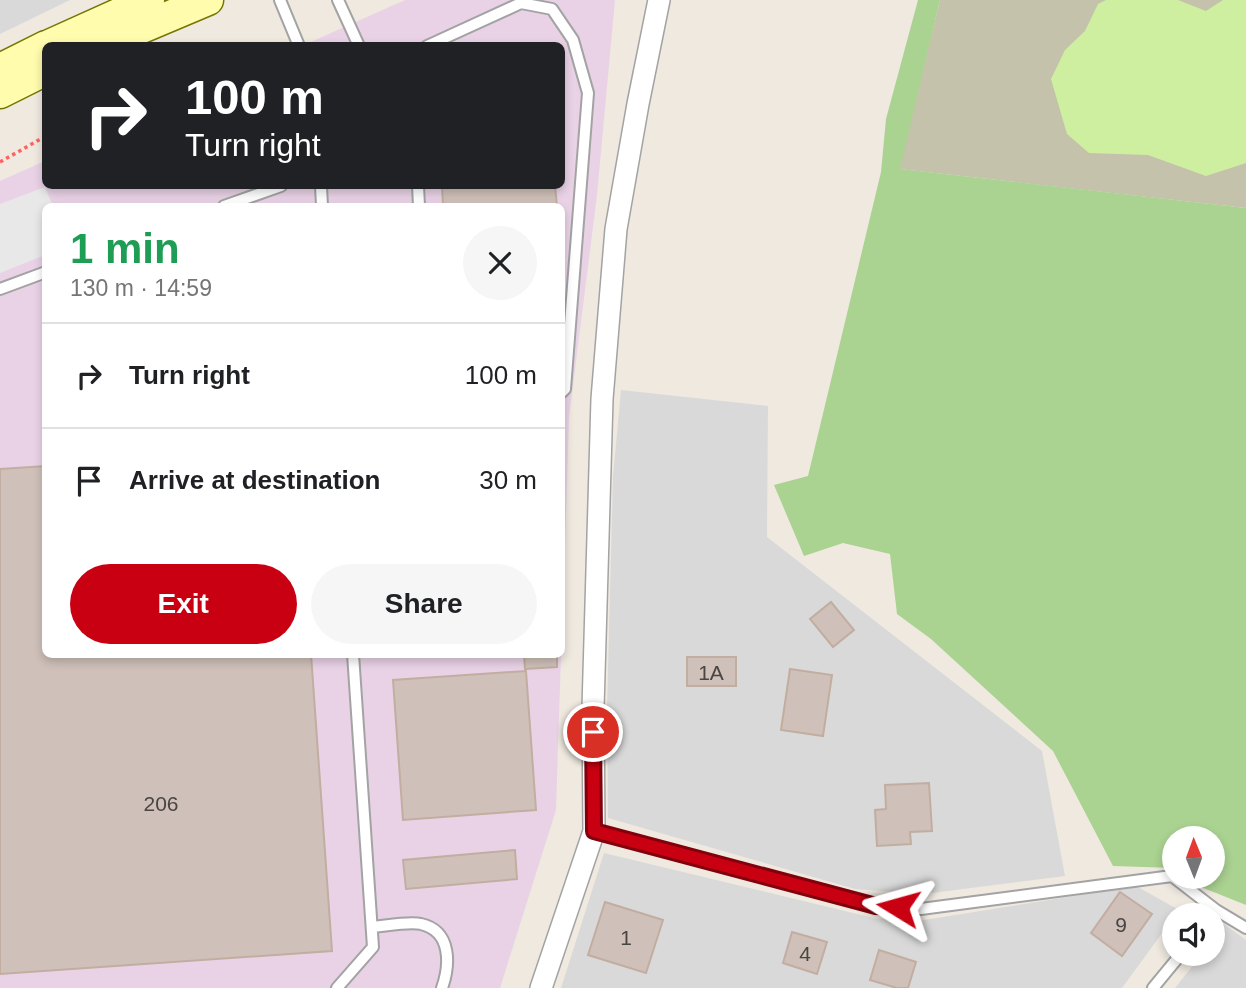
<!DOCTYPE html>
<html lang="en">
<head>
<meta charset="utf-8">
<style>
  body { margin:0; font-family:Helvetica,sans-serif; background:#f6f6f6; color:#202124; height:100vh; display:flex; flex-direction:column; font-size:26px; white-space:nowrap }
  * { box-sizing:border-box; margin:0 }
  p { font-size:23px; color:#757577 }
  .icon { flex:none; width:38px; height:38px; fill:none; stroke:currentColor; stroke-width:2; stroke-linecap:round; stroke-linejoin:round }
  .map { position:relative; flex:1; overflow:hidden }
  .side { position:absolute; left:42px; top:203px; width:523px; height:455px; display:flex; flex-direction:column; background:#fff; border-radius:10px; box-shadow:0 4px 10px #0003 }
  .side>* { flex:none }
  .top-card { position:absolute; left:42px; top:42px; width:523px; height:147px; border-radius:10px; box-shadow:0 4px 10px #0003; background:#202124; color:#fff; overflow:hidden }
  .needle { width:46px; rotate:359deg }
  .buttons { position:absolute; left:1162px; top:826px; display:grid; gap:14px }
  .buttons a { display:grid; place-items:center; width:63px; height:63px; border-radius:50%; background:#fff; box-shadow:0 4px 10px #0003; font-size:35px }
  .pin { position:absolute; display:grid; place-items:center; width:60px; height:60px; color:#fff; margin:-30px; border:4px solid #fff; border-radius:50%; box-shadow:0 2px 7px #0007 }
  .me { position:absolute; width:77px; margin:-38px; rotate:278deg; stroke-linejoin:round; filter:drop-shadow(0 0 5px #0008) }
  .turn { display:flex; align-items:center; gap:24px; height:147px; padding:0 28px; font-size:32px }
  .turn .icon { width:91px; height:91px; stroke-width:2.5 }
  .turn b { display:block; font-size:49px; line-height:60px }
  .round { display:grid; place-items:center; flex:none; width:74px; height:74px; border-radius:37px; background:#f6f6f6 }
  .head { display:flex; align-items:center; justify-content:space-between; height:119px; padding:0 28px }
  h1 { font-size:42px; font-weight:600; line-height:52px; color:#1e9e55 }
  .primary-button { display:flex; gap:14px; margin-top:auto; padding:14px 28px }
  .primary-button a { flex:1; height:80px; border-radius:42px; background:#c80012; color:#fff; font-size:28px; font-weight:600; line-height:80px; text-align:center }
  .primary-button a+a { background:#f6f6f6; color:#202124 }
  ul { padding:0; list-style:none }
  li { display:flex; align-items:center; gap:21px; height:105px; padding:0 28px; border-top:2px solid #e0e0e0 }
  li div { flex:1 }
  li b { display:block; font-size:26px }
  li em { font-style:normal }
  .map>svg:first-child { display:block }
</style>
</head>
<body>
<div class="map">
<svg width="1246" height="988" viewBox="0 0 1246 988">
  <rect width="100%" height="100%" fill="#efe9e0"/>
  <!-- residential -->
  <path fill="#dad9d9" d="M0,0h70l-70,34z
    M621,390l147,16 -1,131 275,214 23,125 -141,18 -69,-5 -247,-71 -1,-110 6,-232z
    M604,853l274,66 46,1 212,-34 43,24 -57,78h-561z
    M1224,924l22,16v48h-71l27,-34h11v-15z"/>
  <!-- industrial -->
  <path fill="#e9d2e6" d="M405,0h210l-18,195 -28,222 -7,224v-435h-516v448l515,1 -5,155 -56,178h-500v-807l45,-20 1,25h516v-140l-258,-1z"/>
  <!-- construction -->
  <path fill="#c4c2ab" d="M940,0h306v208l-347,-39z"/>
  <!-- grass -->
  <path fill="#ceefa0" d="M1106,0h72l28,11 17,-11h23v163l-40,13 -58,-21 -59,-2 -22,-19 -16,-55 14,-29 20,-19 13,-27z"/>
  <!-- forest -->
  <path fill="#aad291" d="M918,0h22l-40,169 346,39v697l-60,-24v-4h27v-39h-39v30l-61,-2 -60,-115 -122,-112 -34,-25 -7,-60 -47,-11 -39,13 -30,-71 34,-9 73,-304 5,-53z"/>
  <!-- parking -->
  <path fill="#e8e8e8" d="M45,187l8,19h-7l-1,49 -45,18v-69z"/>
  <!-- building -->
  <path fill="#cfc1b9" stroke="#c2ada1" stroke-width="2" d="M442,186h113l2,20h-114z
    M46,466v188h265l21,297 -332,23v-505z
    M831,602l23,28 -21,17 -23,-28z
    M524,654h33v13l-32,2z
    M687,657h49v29h-49z
    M790,669l42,6 -9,61 -42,-6z
    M526,671l10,139 -133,10 -10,-140z
    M929,783l3,48 -22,1 1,12 -34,2 -2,-36 11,-1 -1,-24z
    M515,850l2,29 -111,10 -3,-29z
    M1120,892l32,22 -30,42 -31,-23z
    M605,902l58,18 -17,53 -58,-18z
    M792,932l35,10 -10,32 -34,-11z
    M879,950l37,12 -8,26h-11l-27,-8z"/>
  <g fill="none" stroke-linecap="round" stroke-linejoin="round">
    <!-- service casing -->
    <g stroke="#a3a3a3" stroke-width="14">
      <path id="service" d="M280,0l19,46
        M338,0l21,46
        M427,46l94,-43 31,6 21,31 15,53 -23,296 -3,3
        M321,186l1,20
        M418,186l1,20
        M224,206l57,-20
        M0,289l46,-17
        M594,831l282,75 45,3 251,-33 44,34 30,18
        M372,927c13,-1 38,-6 49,-3 31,7 29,41 21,64
        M337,988l36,-41 -20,-293
        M1153,988l28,-34"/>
    </g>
    <!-- minor casing -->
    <g stroke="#a3a3a3" stroke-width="24">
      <path id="minor" d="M541,988l53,-157 -1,-123 9,-309 14,-170 22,-125 21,-104"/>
    </g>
    <!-- secondary casing -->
    <g stroke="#747600" stroke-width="33">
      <path id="secondary" d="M47,46l102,-46
        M99,46l109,-46
        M0,69l46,-23
        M0,93l46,-23"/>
    </g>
    <!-- path -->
    <path stroke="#ff6361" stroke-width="3.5" stroke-dasharray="3.5 3.5" stroke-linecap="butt" d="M0,162l46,-26"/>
    <!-- service -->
    <use href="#service" stroke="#fff" stroke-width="10"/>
    <!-- minor -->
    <use href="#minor" stroke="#fff" stroke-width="21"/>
    <!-- secondary -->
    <use href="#secondary" stroke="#fffcae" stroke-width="30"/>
  </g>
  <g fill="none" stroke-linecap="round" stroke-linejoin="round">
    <!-- route casing -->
    <g stroke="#82000c" stroke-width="18">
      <path id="route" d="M593,732l1,99 282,75 22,1"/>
    </g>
    <!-- route -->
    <use href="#route" stroke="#c80012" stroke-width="12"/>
  </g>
  <g text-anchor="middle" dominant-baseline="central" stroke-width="5" stroke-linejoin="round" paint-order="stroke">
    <!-- number labels -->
    <g font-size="21" fill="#494543">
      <text x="711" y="672">1А</text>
      <text x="161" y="803">206</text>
      <text x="1121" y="924">9</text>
      <text x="626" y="937">1</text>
      <text x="805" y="953">4</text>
    </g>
  </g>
</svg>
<div class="buttons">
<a><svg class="needle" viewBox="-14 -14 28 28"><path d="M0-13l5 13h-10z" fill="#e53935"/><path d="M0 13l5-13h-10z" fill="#757577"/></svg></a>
<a><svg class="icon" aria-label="sound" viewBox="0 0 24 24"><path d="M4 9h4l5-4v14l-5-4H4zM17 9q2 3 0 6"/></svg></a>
</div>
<div class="pin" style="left:593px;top:732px;background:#d93025"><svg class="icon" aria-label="arrive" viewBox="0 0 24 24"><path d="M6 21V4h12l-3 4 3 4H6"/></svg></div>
<svg class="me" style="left:898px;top:907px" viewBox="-20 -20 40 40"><path d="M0-17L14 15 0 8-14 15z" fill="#c80012" stroke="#fff" stroke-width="4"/></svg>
<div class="top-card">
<div class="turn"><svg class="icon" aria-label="right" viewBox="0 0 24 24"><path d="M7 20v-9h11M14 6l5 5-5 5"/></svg><div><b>100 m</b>Turn right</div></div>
</div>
<section class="side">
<div class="head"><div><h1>1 min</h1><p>130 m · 14:59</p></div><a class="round"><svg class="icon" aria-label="close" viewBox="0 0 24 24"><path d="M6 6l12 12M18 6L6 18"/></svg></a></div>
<ul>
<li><svg class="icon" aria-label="right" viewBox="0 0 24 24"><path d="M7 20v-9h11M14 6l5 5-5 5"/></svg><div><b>Turn right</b></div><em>100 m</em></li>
<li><svg class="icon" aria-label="arrive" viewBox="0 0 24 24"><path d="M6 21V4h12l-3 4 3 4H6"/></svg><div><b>Arrive at destination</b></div><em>30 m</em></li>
</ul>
<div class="primary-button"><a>Exit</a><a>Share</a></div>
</section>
</div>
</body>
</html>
